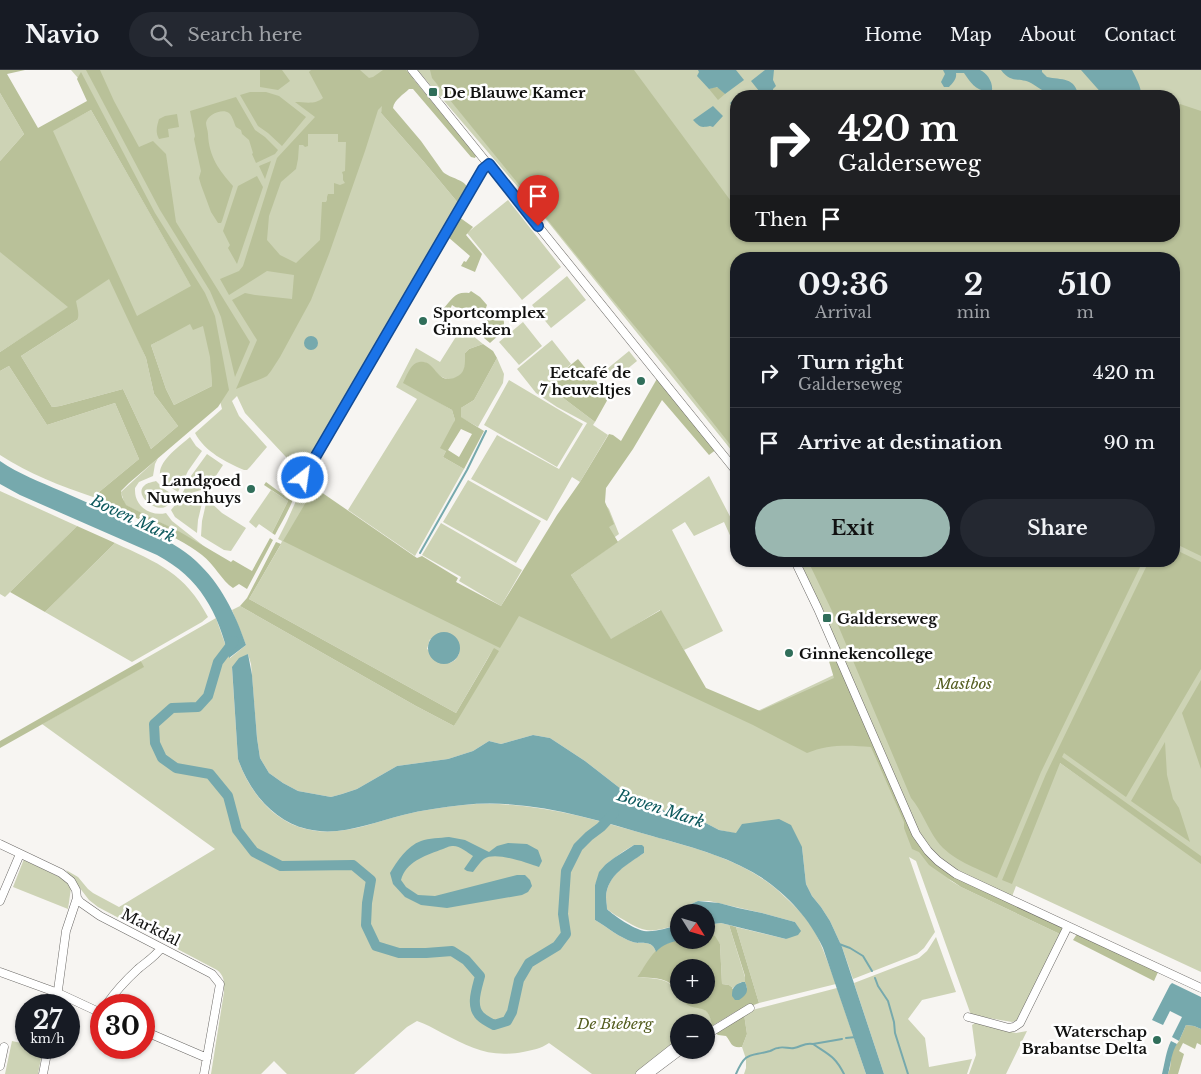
<!DOCTYPE html>
<html lang="en">
<head>
<meta charset="utf-8">
<style>
  body { margin:0; font-family:"Libre Baskerville",serif; background:#242831; color:#f1f3f6; height:100vh; display:flex; flex-direction:column; font-size:19px; white-space:nowrap }
  * { box-sizing:border-box; margin:0 }
  p { font-size:16px; color:#9ea1a6 }
  .icon { flex:none; width:28px; height:28px; fill:none; stroke:currentColor; stroke-width:2; stroke-linecap:round; stroke-linejoin:round }
  .map { position:relative; flex:1; overflow:hidden }
  .sheet { position:absolute; left:730px; top:182px; width:450px; height:315px; display:flex; flex-direction:column; background:#171b24; border-radius:20px; box-shadow:0 1px 4px #0004 }
  .sheet>* { flex:none }
  .banner { position:absolute; left:730px; top:20px; width:450px; height:152px; border-radius:20px; box-shadow:0 1px 4px #0004; background:#202124; color:#fff; overflow:hidden }
  .needle { width:32px; rotate:127deg }
  .buttons { position:absolute; left:670px; top:834px; display:grid; gap:10px }
  .buttons a { display:grid; place-items:center; width:45px; height:45px; border-radius:50%; background:#171b24; box-shadow:0 1px 4px #0004; font-size:25px }
  .speed { position:absolute; left:15px; top:924px; display:flex; gap:10px; font-size:25px; font-weight:700; text-align:center }
  .speed>* { display:grid; place-content:center; width:65px; height:65px; border-radius:50%; background:#171b24; box-shadow:0 1px 4px #0004; line-height:1 }
  .speed small { font-size:12px; font-weight:400 }
  .speed .limit { border:8px solid #d22; background:#fff; color:#111 }
  .pin { position:absolute; display:grid; place-items:center; width:42px; height:42px; color:#fff; margin:-51px -21px; border-radius:50% 50% 50% 0; rotate:-45deg; box-shadow:0 0 5px #0007 }
  .pin .icon { rotate:45deg }
  .me { position:absolute; width:55px; margin:-28px; rotate:30deg; stroke-linejoin:round; filter:drop-shadow(0 0 4px #0008) }
  .turn { display:flex; align-items:center; gap:18px; height:105px; padding:0 25px; font-size:22px }
  .turn .icon { width:65px; height:65px; stroke-width:2.5 }
  .turn b { display:block; font-size:35px; line-height:42px }
  .then { display:flex; align-items:center; height:48px; padding:0 25px; background:#0003; gap:10px; font-size:19px }
  .eta { display:flex; justify-content:space-evenly; align-items:center; height:85px; text-align:center }
  .eta b { font-size:30px; font-weight:800; line-height:35px }
  .action { display:flex; gap:10px; margin-top:auto; padding:10px 25px }
  .action a { flex:1; height:58px; border-radius:30px; background:#9ab7b0; color:#111; font-size:20px; font-weight:800; line-height:58px; text-align:center }
  .action a+a { background:#242831; color:#f1f3f6 }
  ul { padding:0; list-style:none }
  li { display:flex; align-items:center; gap:15px; height:70px; padding:0 25px; border-top:1px solid #363941 }
  li div { flex:1 }
  li b { display:block; font-size:19px }
  li em { font-style:normal }
  header { display:flex; align-items:center; gap:30px; box-sizing:border-box; height:70px; padding:0 25px; background:#171b24; border-bottom:1px solid #363941 }
  header strong { font-size:24px }
  nav { display:flex; gap:28px; margin-inline-start:auto; font-size:18px }
  .search { width:350px; height:45px; background:#242831; display:flex; align-items:center; gap:12px; box-sizing:border-box; padding:0 18px; border-radius:28px; color:#9ea1a6; font-size:19px }
  .map>svg:first-child { display:block }
</style>
</head>
<body>
<header>
<strong>Navio</strong>
<div class="search"><svg class="icon" aria-label="search" viewBox="0 0 24 24"><circle cx="10" cy="10" r="6"/><path d="M15 15l6 6"/></svg>Search here</div>
<nav><a>Home</a><a>Map</a><a>About</a><a>Contact</a></nav>
</header>
<div class="map">
<svg width="1201" height="1004" viewBox="0 0 1201 1004">
  <rect width="100%" height="100%" fill="#f7f5f2"/>
  <!-- green -->
  <path fill="#cdd3b5" fill-rule="evenodd" d="M71,0h1130v902l-185,-86 -8,21 -60,-28 13,8 101,48 -44,85 -6,2 -41,-7 -55,-154 -7,-4 26,75 -11,16 -7,6 -64,25 -11,-32 -12,-26 -9,-14 -9,-11 -6,-12 -4,-37 -83,-17 -19,-10 -24,-2 -34,-20 -12,-2 -45,-35 -35,-23 -17,-3 -32,9 -12,-3 -16,10 -25,8 -51,7 -40,23 -15,5 -11,3 -33,-6 -15,-8 -14,-10 -9,-15 -3,-20 -6,-74 -3,-10 -16,14 6,91c11,33 37,65 73,71 32,6 61,-7 92,-15 20,-5 40,-8 60,-10 62,-6 123,12 182,29 49,14 103,26 140,63 13,12 26,25 33,41 7,15 12,31 18,46l-77,19 -23,-76 50,12 12,-12 -3,-5 -33,-9 -53,-12h-11l-9,4 -6,7h-4v11l-2,2c-25,7 -31,9 -53,-5 -6,-3 -12,-7 -17,-11 0,-4 -1,-8 -1,-12 1,-22 22,-34 38,-44l-10,-8 -10,6 -18,13 -11,21v35c12,7 25,18 38,22 10,3 19,-3 23,10l-19,25c9,1 20,1 28,4 10,4 11,16 19,21 6,4 17,4 22,9 4,4 6,10 6,15l-6,4v-8h-27v21l-36,25 -6,6h-45l-43,-31c-9,6 -16,7 -26,9 -34,6 -52,-4 -81,-19 -9,-5 -16,-9 -25,-12l-10,6 -53,47h-67l-13,-13 -13,13h-50l13,-82c0,-9 1,-16 -7,-22l-119,-63 -9,-7 -23,-30 12,7 10,12 5,4 26,14 96,-58 -173,-125 101,-57 -2,-6 75,-43 14,40 16,-13 -14,-35 8,-4 176,100 38,20 38,-75 -36,62 -207,-114 31,-53 2,-5 -4,-2 9,-18 18,-40 7,11 -3,5 198,115 83,-126 19,23 10,25 -59,43 49,73 89,45 47,22 97,-46 -43,-110h375v-302h-438v197l-188,-234 -128,-149 -37,32 -2,8 43,49 35,42 -159,268 -55,-59 -8,-17 -5,5 7,15 28,31 -17,20 -3,3h-3c-18,-8 -39,-18 -49,-37l27,-24 -11,-44 1,21 -38,19 -8,-16 -15,-44 7,-4 -23,-8 11,25 8,36 24,32 -27,23 -28,-60 -63,17 -8,1 -31,-51 56,-36 -11,-11 -66,43v-180l53,-45 2,2 36,-19 98,172 -111,-204zM736,26h438v140h-438zM430,569l29,15 -4,6 -5,3 -23,-14zM1060,688l110,83 -110,-78z
    M0,23l24,41 -24,27z
    M508,130l53,67 -39,33 -55,-67z
    M567,206l19,24 -35,28 -19,-23z
    M523,252l19,24 -23,19 -20,-23z
    M462,257l21,17 -14,5 -4,4c0,5 1,12 -1,17 -4,10 -17,12 -25,5 -5,-5 -8,-10 -15,-13l-20,20 48,28 3,10 -9,31 -3,6 21,12 -49,87 -67,-46 69,-111 -21,-12 20,-39 24,14z
    M552,270l19,24 -25,21 49,37 -2,3 15,10 -28,47 -8,-5 -25,44 -76,-42 26,-44 62,34 28,-46 -30,-16 -21,-14 -19,-24z
    M629,281l8,10 -22,18 -8,-10z
    M497,288l7,16 -1,9 -25,44 -18,-10 1,-9 13,-8z
    M9,296l38,59 68,-22 24,56 -46,38c-32,-11 -64,-23 -93,-42v-84z
    M509,310l74,44 -26,43 -73,-42z
    M190,367l6,9 6,5 -14,20 -10,21c-5,-3 -12,-7 -16,-12 -10,-15 18,-34 28,-43z
    M207,384l16,11 -15,23 -24,7 -2,-1 9,-18z
    M158,388l-3,6 -2,12 -14,6 -4,6c0,4 0,8 2,12 5,11 18,16 29,13l6,8 33,26 -47,-26 -33,-16 -4,-13z
    M709,406l27,52v13l-3,1 -9,-20 -30,14 -9,-14 -13,8 51,101 -39,19 -24,-40 -49,30 -40,-65z
    M468,410l73,41 -25,42 -73,-41z
    M156,411l8,8 11,7c-3,4 -5,9 -10,11 -11,5 -32,-13 -20,-22 2,-2 7,-3 11,-4z
    M271,420l17,11 -16,32 -13,-9 -3,4 -7,-6z
    M0,421l77,35 -72,71 -5,-3z
    M204,425l-6,25 -1,13 -22,-16 -4,-7 9,-11 4,2z
    M207,429l15,14 24,15 -15,23 -7,-1 -23,-14 1,-15z
    M441,453l81,47 -21,36 -42,-25 2,-4 -39,-22z
    M115,473c43,20 70,30 93,74l-6,5 -70,40 -87,-50z
    M24,789l45,23 2,6 -3,21 -55,-22z
    M721,853l8,2 16,52v5h-4l-8,6 -4,-3 -7,-1 -2,-40 -11,-11 -3,-1v-7z
    M936,867l20,55 -34,8 -14,19 17,19 4,29 43,-8 -5,15h-83l-30,-91 65,-25 8,-7z
    M837,918l29,86h-122l2,-6v-9l-4,-12 5,-13 -3,-20 8,-4z
    M975,953l41,10 11,-2 -21,43h-37l7,-19 -4,-30z
    M12,971l14,3v4h17l-5,26h-33z"/>
  <!-- forest -->
  <path fill="#b9c199" fill-rule="evenodd" d="M0,0h25l-18,4 31,54 49,-27 -10,-22 4,-7 74,141 50,80 10,23 14,74 -11,17 -89,76 -8,8 1,6 4,8 54,27 51,30 2,-2 12,7 7,4 18,-33 3,2 -26,49 -8,-5 -6,4c-11,-7 -19,-24 -31,-33 -15,-12 -33,-20 -50,-29 -20,-10 -39,-21 -59,-29l46,-38 -24,-56 -68,22 -38,-59 -9,5v-19l68,-45 -68,-55v-91l24,-27 -24,-41zM91,40l100,176 -54,30 -84,-185zM109,209l37,79 8,36 24,32 -27,23 -28,-60 -63,17 -8,1 -31,-51 56,-36c3,-5 0,-13 -1,-19zM190,254l3,6 10,-4 7,31 2,29 -38,19 -8,-16 -15,-44z
    M86,0h14l14,31 25,46 14,-6 13,13 10,68 74,120 -15,35 -14,-60 -11,-26 -50,-81z
    M260,0h22l8,11 -12,9 -18,-3z
    M311,0h49l9,8 4,-1 10,-7h23l64,78 6,8 -1,2 -4,-1 -58,-68h-4c-5,5 -15,11 -16,19l28,33 22,31c8,7 22,7 25,17l-9,15 -35,-42 -43,-49 1,-7 -4,4 -13,41 -36,103 -18,46 -31,57 -9,14 -4,5 -4,2 -27,11 21,-49 -25,-40 13,-7 10,2 37,4 2,-24 -27,-4 -38,24 -9,-16 19,-8 4,-5 34,-108 38,-41 -20,-15c10,0 20,3 28,-4l-14,-26zM308,64h30v8h8l-1,29 -3,1 1,3v5l2,3 -5,2 -6,-2v11h-6l-1,3v3l-1,2h-4l-2,38 -24,23 -16,-8 -13,-15 2,-24 12,-34 15,-13 2,-10 1,-14h4l2,2 3,-1z
    M430,0h204l102,138v28h438v-134l27,9v445l-27,-13v-284h-438v193l-67,-85 -57,-68 -180,-221z
    M715,17l4,1 6,6 -7,6 -9,-11z
    M250,22h16l13,4 27,21 -24,29 -14,-13 -10,-7 -18,-31z
    M236,27l19,33 10,7 13,13 -3,4 -19,9 -4,-9 1,-1 -4,-13 -7,-6 -1,-4 -5,-3c-2,-4 -3,-10 -7,-14 -7,-5 -22,2 -23,10 0,3 2,8 2,11 1,23 11,36 25,52l-11,35 -1,2h-3l-7,-11 -10,-27 -2,-7 2,-7 -7,-32 1,-3 -5,-25z
    M177,44l2,13 -11,2 1,8 -10,2c-4,-7 -2,-13 0,-20l6,-3z
    M271,91l-6,18 -6,-13z
    M257,106l6,11 -26,77 -9,-16 2,-3 -7,-14 15,-45z
    M459,147l14,10 -7,8 16,19 -7,18 -14,-6 3,-5 2,1 4,-6 -22,-19z
    M471,221l9,6 7,8 -1,3 -6,5c-10,-8 -18,0 -28,-8l-3,7 -5,-4c8,-9 11,-17 25,-15z
    M492,240l7,1c11,14 2,23 -9,32l-6,-5 2,-15z
    M483,274l10,7 4,7 -23,42 -13,8v9l23,14 -20,38 -21,-12 3,-6 -6,-3 15,-28 -3,-10 -49,-27c3,-6 7,-17 13,-20 20,-8 19,24 40,14 10,-4 9,-14 9,-24l4,-4zM461,359l11,5 -13,23 -11,-7z
    M578,289l31,38 -14,25 -49,-37z
    M658,307l59,72 -8,6 -47,-55 -29,49 -27,39 -1,14 9,22 -5,3 9,15 -47,33 40,64 50,-29 45,78 54,23 74,-33 -6,-20 7,-3 83,184 16,21 131,69 -3,6 -101,-48 -22,-15 -10,-7 -10,-13 -7,-3 -8,-21v-6l-33,-75c-22,-2 -43,-3 -64,6l-54,-28 -234,-109 -19,32 -217,-107 29,-49 -7,-11 112,77 5,-2 36,22 -2,4 45,24 56,-91 23,-33 29,-48 4,1 8,6z
    M296,408c3,18 -13,41 -21,57l-3,-2 16,-32 -24,-16 2,-3 23,17z
    M77,456l38,17 -70,69 -35,-20z
    M276,472l5,2 -32,55 207,114 38,-65 5,3 -45,75 -38,-20 -176,-100 7,-8z
    M1174,479l27,13v107l-75,128 -62,-44 -2,4 139,99v8l-141,-101 -48,121 -10,-4 44,-106 103,-213h25z
    M808,491h335l-102,211 -44,106c-20,-10 -46,-18 -60,-37 -10,-14 -15,-30 -26,-43l-79,-187z
    M141,591l3,6 -144,81v-7z
    M1201,610v89l-19,-56z
    M1165,672l2,33 6,24 6,9 11,34 -59,-41z
    M729,855l7,2 23,76 -24,9 -23,14c-4,-25 -15,-13 -27,-23 -7,-5 -9,-16 -17,-21 -8,-5 -22,-4 -31,-5 7,-9 13,-22 22,-29 13,-11 32,-8 47,-8v-8l9,4 5,8 2,40 7,1 4,3 -1,1 15,-1 -2,-6v-6zM679,898h27v27h-27z
    M1077,864l81,38 -4,9 -81,-41z
    M744,944l3,20 -5,13c-12,1 -10,-4 -16,-11l-8,-1 -4,-3z
    M1186,955l8,1 7,3v16l-4,-2 -2,6 -12,-6 -4,8 5,3 -6,20h-10l2,-6 2,-17 7,-10z"/>
  <!-- water -->
  <path fill="#76a9ad" d="M698,0h38l8,10 -19,14 -8,-7 -8,2 -12,-13 2,-4z
    M765,0h9l-1,10 3,6 -3,3v5l-4,2h-6l-12,-15z
    M943,0c8,0 31,0 37,0 7,3 13,12 12,20 -14,4 -21,-7 -28,-17h-8c1,6 -3,10 -7,14h-5l-3,-5 4,-8z
    M1001,0h41v2l5,5c14,3 29,0 31,19h-35l-1,-6c-4,-2 -7,-5 -11,-7 -11,-6 -20,1 -30,-13z
    M1081,0h51c4,8 10,18 9,26h-37z
    M736,27v32l-6,-8c5,-6 4,-12 0,-18z
    M713,36l10,10 -10,11 -3,-1c-10,2 -10,1 -17,-6z
    M304 273a7 7 0 1 1 14 0a7 7 0 1 1-14 0Z
    M0,391c19,13 40,21 61,30 29,13 58,25 87,40 17,8 34,17 48,30 25,23 39,52 50,84l-17,13c-11,-46 -29,-80 -72,-103l-137,-60 -20,-11z
    M428 578a16 16 0 1 1 32 0a16 16 0 1 1-32 0Z
    M248,584l4,21 5,63 3,20 9,15 14,10 15,8 33,6 11,-3 15,-5 40,-23 51,-7 25,-8 16,-10 12,3 32,-9 17,3 35,23 45,35 12,1 34,21 24,2 19,10 17,3 6,-9 37,-5 12,6 11,22 4,37 6,12 9,11 9,14 12,26 42,127h-18l-43,-126c-13,-29 -37,-55 -64,-72 -32,-20 -71,-30 -107,-40 -61,-18 -125,-38 -189,-31 -20,2 -40,5 -60,10 -32,8 -63,22 -96,14 -34,-8 -58,-38 -69,-70l-6,-92 7,-9z
    M449,767l16,3 24,12 8,-6 11,-3 19,1 11,6 4,11 -3,6c-12,-4 -44,-16 -55,-8 -4,3 -8,9 -11,13l-6,-1 -3,-2 9,-13c-6,-4 -14,-11 -21,-10 -4,0 -8,3 -12,4 -16,6 -34,12 -39,30l5,7 12,8 17,1 82,-21h8l5,5 2,6 -4,6 -6,3 -75,13 -26,-3 -16,-8 -12,-13 -3,-11c7,-12 17,-27 31,-32 8,-3 19,-3 28,-4z
    M634,775h8l2,2v6c-16,11 -37,22 -38,44 0,3 1,8 1,12 7,7 27,20 37,22 7,1 14,-1 20,-2 6,-2 11,-2 15,-6v17h3c-11,2 -19,4 -26,12 -4,-13 -13,-7 -23,-10 -13,-4 -26,-15 -38,-22v-35l4,-13 7,-8 8,-6z
    M698,831l21,2 19,5 24,5 33,9 6,9 -3,4 -12,4 -65,-16 -15,2v-13h-23l6,-7z
    M742,912h3c4,9 2,13 -6,18h-4l-3,-4c0,-8 2,-11 10,-14z
    M1172,913l29,14v32l-7,-3 -8,-1 -7,16 -7,-4 10,-20 -12,-6 -7,14 -11,-5 18,-35z
    M1171,971l6,3c-6,9 -6,20 -9,30h-6c3,-12 4,-23 9,-33z"/>
  <g fill="none" stroke-linecap="round" stroke-linejoin="round">
    <!-- stream -->
    <path stroke="#76a9ad" stroke-width="2" d="M420,483l47,-83 19,-39
      M839,874l11,4 13,8 9,15
      M875,908l3,8 10,15 6,21 1,11 13,41
      M846,968l10,-1
      M813,974c16,11 22,12 31,30
      M736,1004c10,-23 13,-17 34,-23 3,-1 5,-3 8,-3 5,-2 11,1 16,0 7,-1 11,-6 19,-4l29,-5"/>
    <!-- river -->
    <path stroke="#76a9ad" stroke-width="10" d="M234,571l-16,21 -10,34 -10,11 -26,1 -18,16 1,19 7,15 14,10 34,6 18,22 9,34 17,22 27,14 72,-1 18,15 -4,23 -1,22 10,21 23,7h27l26,-2 14,9 14,16c-3,12 -10,30 0,40 4,4 10,7 14,9l13,-4 5,-9 7,-32 10,-17 28,-17 9,-12 -3,-20 3,-43 12,-24 11,-11 12,-9 13,-14"/>
    <!-- minor casing -->
    <g stroke="#6b6966" stroke-width="9">
      <path id="minor" d="M412,0l324,401
        M303,408l180,-309 6,-5
        M795,491l23,48 98,225 12,17 10,10 18,13 245,114
        M0,774l61,29 10,8 5,9 1,8 3,4 20,14 112,58 8,10 -16,90
        M0,831l20,-47
        M0,902l58,21 43,20
        M56,935l10,-74 11,-33
        M106,935c9,-13 20,-25 32,-36 8,-7 17,-12 23,-21
        M968,947l41,11 5,-1 6,-4 48,-97
        M144,961l63,27
        M706,965l44,-27
        M0,996l4,-19
        M43,1004l5,-26
        M640,1004l33,-26 6,-1
        M649,1004l32,-24"/>
    </g>
    <!-- minor -->
    <use href="#minor" stroke="#fff" stroke-width="8"/>
  </g>
  <g fill="none" stroke-linecap="round" stroke-linejoin="round">
    <!-- route casing -->
    <g stroke="#114b97" stroke-width="12">
      <path id="route" d="M303,408l180,-309 6,-5 49,62"/>
    </g>
    <!-- route -->
    <use href="#route" stroke="#1a73e8" stroke-width="9"/>
  </g>
  <!-- markers -->
  <g fill="#306e5a" stroke="#fff" stroke-width="2">
    <rect x="428" y="17" width="10" height="10" rx="2.5"/>
    <circle cx="423" cy="251" r="5"/>
    <circle cx="641" cy="311" r="5"/>
    <circle cx="251" cy="419" r="5"/>
    <rect x="822" y="543" width="10" height="10" rx="2.5"/>
    <circle cx="789" cy="583" r="5"/>
    <circle cx="1157" cy="970" r="5"/>
  </g>
  <g text-anchor="middle" dominant-baseline="central" stroke-width="5" stroke-linejoin="round" paint-order="stroke">
    <!-- poi labels -->
    <g font-size="15" font-weight="bold" fill="#111110" stroke="#fff" text-anchor="start">
      <text x="443" y="22">De Blauwe Kamer</text>
      <text x="433" y="242">Sportcomplex<tspan x="433" dy="17">Ginneken</tspan></text>
      <text x="631" y="302" text-anchor="end">Eetcafé de<tspan x="631" dy="17">7 heuveltjes</tspan></text>
      <text x="241" y="410" text-anchor="end">Landgoed<tspan x="241" dy="17">Nuwenhuys</tspan></text>
      <text x="837" y="548">Galderseweg</text>
      <text x="799" y="583">Ginnekencollege</text>
      <text x="1147" y="961" text-anchor="end">Waterschap<tspan x="1147" dy="17">Brabantse Delta</tspan></text>
    </g>
    <!-- park labels -->
    <g font-size="15" font-style="italic" fill="#545d20" stroke="#fff">
      <text x="964" y="613">Mastbos</text>
      <text x="615" y="953">De Bieberg</text>
    </g>
    <!-- street labels -->
    <g font-size="15" fill="#111110" stroke="#fff">
      <text transform="translate(151 857) rotate(27)">Markdal</text>
    </g>
    <!-- water labels -->
    <g font-size="16" font-style="italic" fill="#0d595d" stroke="#fff">
      <text transform="translate(133 448) rotate(25)">Boven Mark</text>
      <text transform="translate(661 738) rotate(18)">Boven Mark</text>
    </g>
  </g>
</svg>
<div class="buttons">
<a><svg class="needle" viewBox="-14 -14 28 28"><path d="M0-13l5 13h-10z" fill="#e53935"/><path d="M0 13l5-13h-10z" fill="#9ea1a6"/></svg></a>
<a>+</a>
<a>−</a>
</div>
<div class="speed"><div>27<small>km/h</small></div><div class="limit">30</div></div>
<div class="pin" style="left:538px;top:156px;background:#d93025"><svg class="icon" aria-label="arrive" viewBox="0 0 24 24"><path d="M6 21V4h12l-3 4 3 4H6"/></svg></div>
<svg class="me" style="left:303px;top:408px" viewBox="-20 -20 40 40"><circle r="17" fill="#1a73e8" stroke="#fff" stroke-width="3"/><path d="M0-11L8 9 0 5-8 9z" fill="#fff"/></svg>
<div class="banner">
<div class="turn"><svg class="icon" aria-label="right" viewBox="0 0 24 24"><path d="M7 20v-9h11M14 6l5 5-5 5"/></svg><div><b>420 m</b>Galderseweg</div></div>
<div class="then">Then<svg class="icon" aria-label="arrive" viewBox="0 0 24 24"><path d="M6 21V4h12l-3 4 3 4H6"/></svg></div>
</div>
<section class="sheet">
<div class="eta">
<div><b>09:36</b><p>Arrival</p></div>
<div><b>2</b><p>min</p></div>
<div><b>510</b><p>m</p></div>
</div>
<ul>
<li><svg class="icon" aria-label="right" viewBox="0 0 24 24"><path d="M7 20v-9h11M14 6l5 5-5 5"/></svg><div><b>Turn right</b><p>Galderseweg</p></div><em>420 m</em></li>
<li><svg class="icon" aria-label="arrive" viewBox="0 0 24 24"><path d="M6 21V4h12l-3 4 3 4H6"/></svg><div><b>Arrive at destination</b></div><em>90 m</em></li>
</ul>
<div class="action"><a>Exit</a><a>Share</a></div>
</section>
</div>
</body>
</html>
